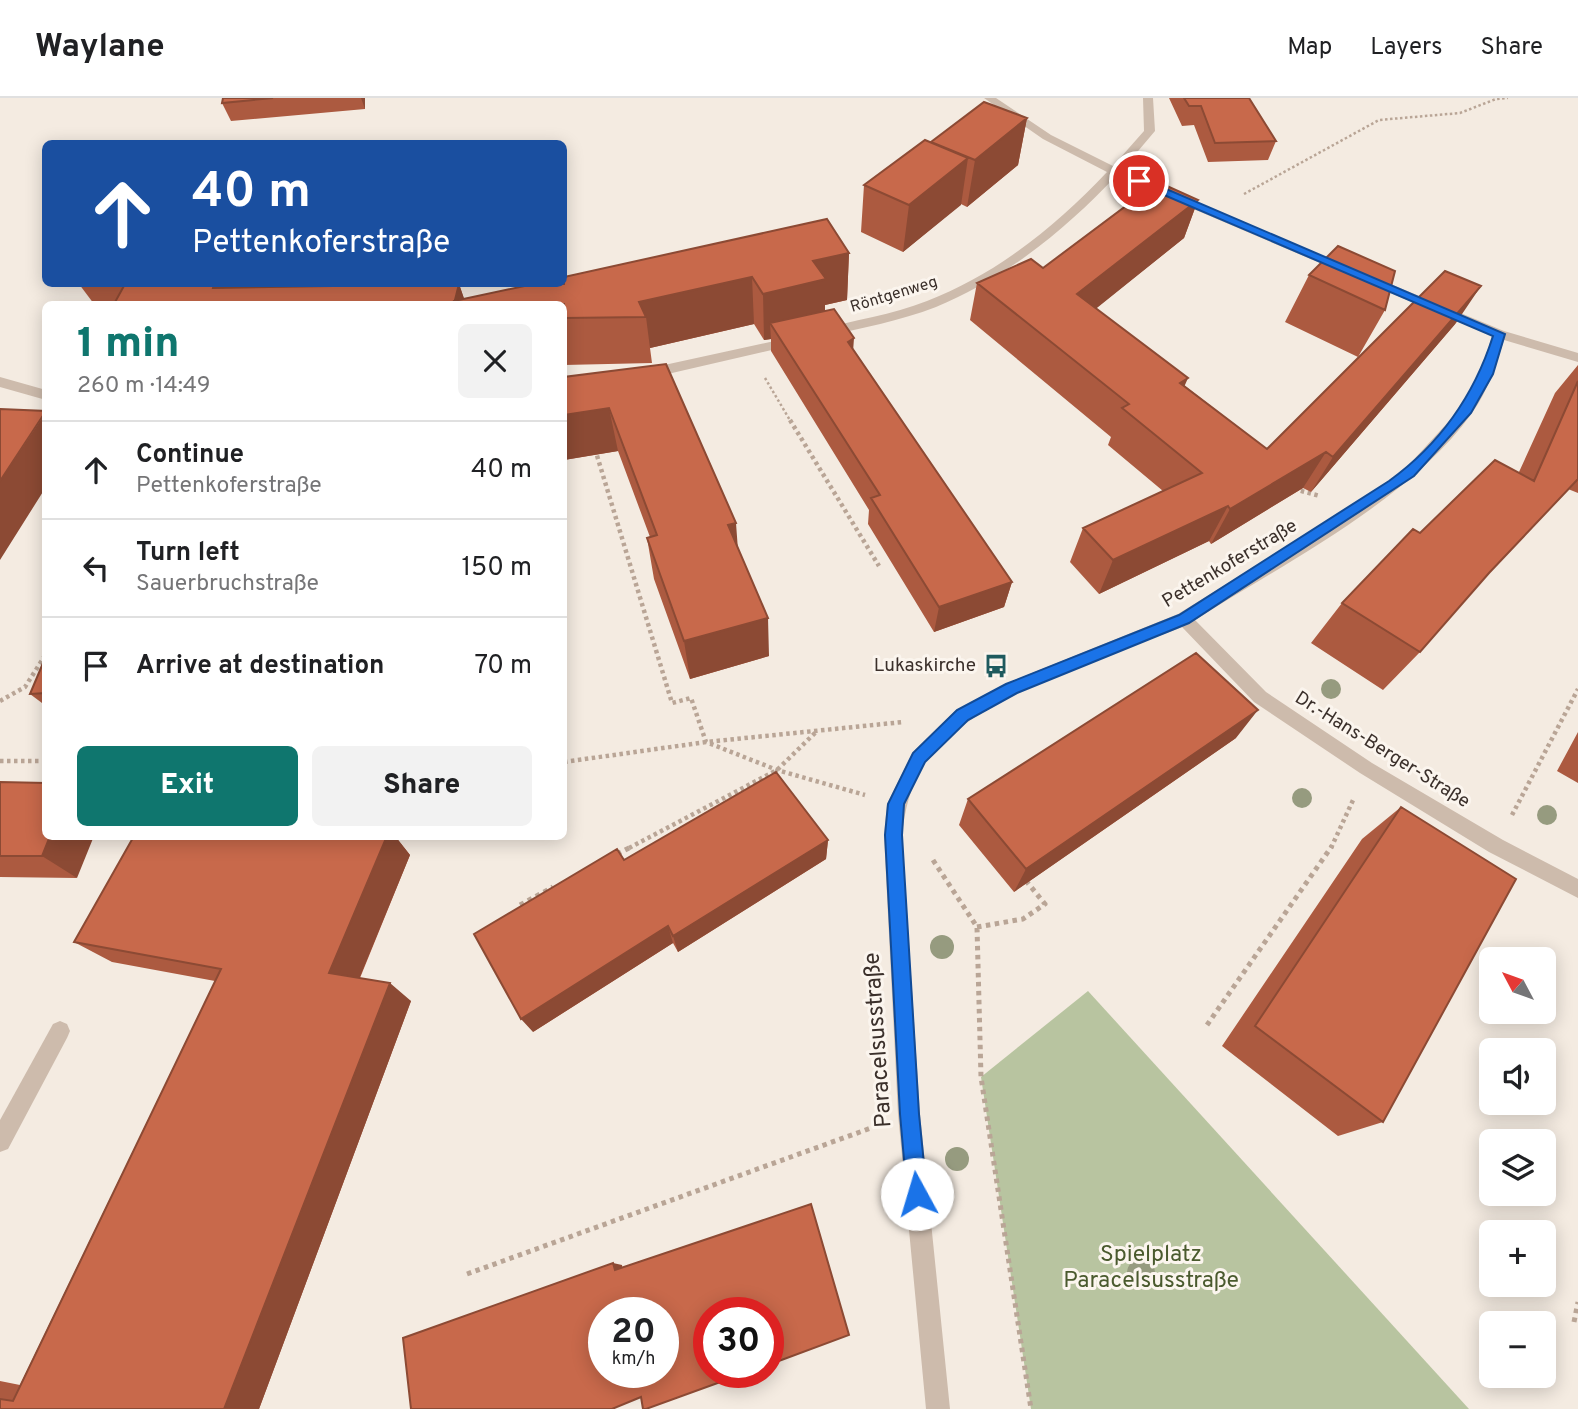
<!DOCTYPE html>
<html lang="en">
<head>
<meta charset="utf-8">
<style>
  body { margin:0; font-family:Overpass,sans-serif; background:#f2f2f2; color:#202124; height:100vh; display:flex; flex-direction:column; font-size:26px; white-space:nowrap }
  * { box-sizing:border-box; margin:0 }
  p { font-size:23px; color:#757577 }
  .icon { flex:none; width:38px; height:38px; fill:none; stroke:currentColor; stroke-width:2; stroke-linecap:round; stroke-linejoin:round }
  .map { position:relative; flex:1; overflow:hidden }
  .drawer { position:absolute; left:42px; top:203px; width:525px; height:539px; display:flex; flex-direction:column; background:#fff; border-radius:10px; box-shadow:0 4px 18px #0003 }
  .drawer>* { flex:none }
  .hud { position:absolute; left:42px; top:42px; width:525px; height:147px; border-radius:10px; box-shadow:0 4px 18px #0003; background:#1a4fa0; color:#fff; overflow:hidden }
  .needle { width:46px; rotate:311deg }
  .controls { position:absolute; left:1479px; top:849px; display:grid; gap:14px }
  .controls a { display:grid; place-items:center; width:77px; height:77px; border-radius:10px; background:#fff; box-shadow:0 4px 18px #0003; font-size:35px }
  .speed { position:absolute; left:588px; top:1199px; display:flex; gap:14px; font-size:35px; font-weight:700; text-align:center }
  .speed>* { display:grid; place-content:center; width:91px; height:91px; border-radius:50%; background:#fff; box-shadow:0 4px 18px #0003; line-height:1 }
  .speed small { font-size:18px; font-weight:400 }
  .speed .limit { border:10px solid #d22; background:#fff; color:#111 }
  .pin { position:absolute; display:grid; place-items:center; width:60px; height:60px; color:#fff; margin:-30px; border:4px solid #fff; border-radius:50%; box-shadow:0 2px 7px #0007 }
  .me { position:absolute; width:77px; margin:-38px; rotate:354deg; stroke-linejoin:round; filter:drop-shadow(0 0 5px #0008) }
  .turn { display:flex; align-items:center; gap:24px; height:147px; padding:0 35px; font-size:32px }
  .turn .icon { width:91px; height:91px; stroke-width:2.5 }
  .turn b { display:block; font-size:49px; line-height:60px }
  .round { display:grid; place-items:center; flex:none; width:74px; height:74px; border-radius:10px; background:#f2f2f2 }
  .head { display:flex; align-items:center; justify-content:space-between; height:119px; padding:0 35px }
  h1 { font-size:42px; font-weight:800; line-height:52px; color:#0f766e }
  .action { display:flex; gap:14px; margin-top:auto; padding:14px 35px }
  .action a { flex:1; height:80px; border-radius:10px; background:#0f766e; color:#fff; font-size:28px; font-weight:800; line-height:80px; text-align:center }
  .action a+a { background:#f2f2f2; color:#202124 }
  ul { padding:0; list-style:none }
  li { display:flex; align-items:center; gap:21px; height:98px; padding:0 35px; border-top:2px solid #e0e0e0 }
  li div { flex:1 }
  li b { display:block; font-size:26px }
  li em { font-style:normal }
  header { display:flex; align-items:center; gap:42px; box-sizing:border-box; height:98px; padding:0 35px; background:#fff; border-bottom:2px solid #e0e0e0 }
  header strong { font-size:33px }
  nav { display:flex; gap:38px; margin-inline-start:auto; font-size:24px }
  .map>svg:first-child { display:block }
</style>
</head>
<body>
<header>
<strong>Waylane</strong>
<nav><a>Map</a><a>Layers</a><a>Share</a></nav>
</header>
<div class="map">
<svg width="1578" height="1311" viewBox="0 0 1578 1311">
  <rect width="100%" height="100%" fill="#f4ebe1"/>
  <!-- green -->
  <path fill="#b8c4a0" d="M1088,893l381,418h-438l-50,-332z"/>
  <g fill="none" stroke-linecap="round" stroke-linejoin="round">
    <!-- path-far2 -->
    <path stroke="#b9a596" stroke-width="2.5" stroke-dasharray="2.5 2.5" stroke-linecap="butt" d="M1244,96l135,-74 81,-7 36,-14 12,-1
      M765,280l26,44"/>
    <!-- path-far1 -->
    <path stroke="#b9a596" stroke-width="4.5" stroke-dasharray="3.5 3.5" stroke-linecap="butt" d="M790,322l89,146
      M595,351l77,254 19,-5 15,44 71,28 88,25
      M1294,391l26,7
      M0,603l25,-14 21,-33
      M0,663h46
      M564,664l142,-20 197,-20
      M1512,717l66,-126
      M629,750l148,-78 39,-38
      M1331,750l23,-50"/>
    <!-- path -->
    <path stroke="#b9a596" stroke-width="5" stroke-dasharray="4.5 4.5" stroke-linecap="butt" d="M617,756l16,-8
      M933,762l44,67 4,150 50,332
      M520,807l33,-18
      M977,829l46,-8 22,-15 -18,-22
      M1207,927l125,-179
      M467,1176l404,-146
      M1574,1224l4,-20"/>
    <!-- service -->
    <path fill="#cdbbac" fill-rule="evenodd" d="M60,923l7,3 3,7 -3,7 -59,111 -8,3v-32l53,-96z"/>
    <!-- minor -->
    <path fill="#cdbbac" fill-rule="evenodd" d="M984,0h12l55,37 62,31 31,-35 -1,-33h10l2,33 -33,39 229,99 -10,3 -225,-96c-51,54 -110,102 -180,131 -36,14 -75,21 -113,30l-5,-1v-6c36,-10 74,-15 109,-29 70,-27 129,-75 180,-129l-64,-33z
      M1371,178l133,55 74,22v9l-74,-22c-8,25 -16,51 -32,73 -63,88 -186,149 -277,207l71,72 106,71 131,77 75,39v19l-89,-46 -129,-79 -106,-71 -72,-75c-70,28 -219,74 -258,137 -14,23 -19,45 -22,71l18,279 30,295h-24l-28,-295 -14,-279 3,-31 26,-52 43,-42 49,-26 173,-70 178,-110 49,-35 57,-62 18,-33 12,-38 -125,-53 -2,-3z
      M793,239l7,4 -2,3 -152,35 -7,-5 7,-5z
      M0,279l46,13v10l-46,-13z"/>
  </g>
  <!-- trees -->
  <g fill="#969b7f">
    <circle cx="1331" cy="591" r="10"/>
    <circle cx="1302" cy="700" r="10"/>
    <circle cx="1547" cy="717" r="10"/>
    <circle cx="942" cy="849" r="12"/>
    <circle cx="957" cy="1061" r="12"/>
    <circle cx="1141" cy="1175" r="14"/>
  </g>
  <!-- wall -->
  <path fill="#ac5a40" d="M223,0h142v11l-134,12 -9,-18z
    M1169,0h80l27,43 -8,19 -60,2 -14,-37 -12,1z
    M1027,20l-9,47 -51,42 -6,-3 -58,48 -42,-20 3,-47 67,-43z
    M1198,102l-14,38 -88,70 89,78 82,63 189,-126 -145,169 -8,-4 -92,56 -2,-3 -110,53 -29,-32 13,-34 80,-37 -55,-46 3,-8 -141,-117 7,-37 66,-15z
    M849,155l-2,47 -22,5v6l28,38 159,233 -8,25 -70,25 -66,-108 1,-14 -98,-159v-12l-7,1 -10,-16 -104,24 2,15 -88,2v-61l-449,-1 -21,1 -15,-20h166l-1,4 215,-4 5,15z
    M1309,177l76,35 -27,47 -73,-35z
    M666,266l71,183 32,109 -79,23 -36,-100 -7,-41 3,-1 -32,-86 -54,9v-83z
    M1578,267v128l-10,-4 -79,84 -69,79 -37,38 -72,-47 31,-40 78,-70 99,-61 36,-79z
    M46,558v50l-16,-12z
    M1578,634v51l-21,-12z
    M1236,640l-222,154 -55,-67 9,-26z
    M0,684l77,96 -77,-1z
    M1401,709l-18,315 -45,14 -116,-90 140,-207z
    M134,738h261l15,19 -50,123 51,23 -152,408h-259v-28l20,4 195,-404 -103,-19 -38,-20z
    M828,742l-2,19 -148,93 -5,-9 -140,89 91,-172z"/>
  <!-- shaded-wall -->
  <path fill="#8c4a34" d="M361,0h4v11z
    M1027,20l-9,47 -51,42 8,-47z
    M968,60l-7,47 -58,47 6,-47z
    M1198,102l-14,38 -117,94 10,-38z
    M849,155l-2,47 -22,5v21l-55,-3 1,16 -7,1 -1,-46 50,-33z
    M752,179l2,47 -104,24 -4,-31 -7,-15z
    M214,186h31l-4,20 -28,-16z
    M459,186l7,20h-12z
    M1481,188l-25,37 -145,169 22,-35z
    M854,240l-2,28 -4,-24z
    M1188,280l-16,37 8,-32z
    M609,310l9,43 -54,9v-45z
    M46,314v75l-46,73v-79z
    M1326,354l-23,36 -92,56 19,-35z
    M1228,408l-19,35 -110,53 14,-34z
    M736,425l3,41 -11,-39z
    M1012,484l-8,25 -70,25 5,-25z
    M768,520l1,38 -79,23 -6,-38z
    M1258,612l-22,28 -222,154 12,-23z
    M50,738h44l-17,42 -35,-22z
    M387,738h8l15,19 -56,136 -25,-18z
    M828,742l-2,19 -148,93 -5,-16z
    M668,828l5,17 -140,89 -12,-13z
    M390,885l21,18 -152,408h-35z
    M613,1165l9,2 1,7 -8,-2z"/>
  <!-- building -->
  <path fill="#c8694b" stroke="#8c4a34" stroke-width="2" fill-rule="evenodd" d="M223,0h50l-51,5z
    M1184,0h65l27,43 -61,2 -14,-37h-12z
    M984,4l43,16 -52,42 -44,-18z
    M925,42l43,18 -59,47 -45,-20z
    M1158,84l40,18 -121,94 111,84 -8,5 87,66 178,-178 36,15 -148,171 -7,-5 -96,57 -2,-3 -115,54 -30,-32 119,-55 -80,-65 7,-4 -152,-121 54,-24 12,9z
    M827,121l22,34 -36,8 13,18 -63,15 -11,-17 -113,25 7,15 -82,1v-14h-109l-1,-3 80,-17h30v-7z
    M1338,148l57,25 -10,39 -76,-35z
    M125,186h89l-1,4 246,-4 -5,20h-340z
    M834,211l20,29 -6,4 164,240 -73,25 -68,-109 9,-3 -110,-172z
    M666,266l70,159 -8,2 40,93 -84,23 -37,-103 10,-3 -48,-127 -45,7v-38z
    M1578,283v98l-89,94 -69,79 -78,-49 71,-74 7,4 75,-73 39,21z
    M0,311l46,2 -46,70z
    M1196,555l62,57 -232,159 -58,-70z
    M46,558v37l-16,1z
    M776,674l52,68 -155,96 -5,-10 -147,93 -47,-85 143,-85 7,11z
    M0,684l46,1v53h4l-8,20h-42z
    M1401,709l115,72 -133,243 -128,-96z
    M134,738h253l-58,137 61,10 -166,426h-224v-10l13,2 208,-432 -147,-27z
    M811,1106l38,131 -81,30v-53h-59v60h39l-102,37h-3l-2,-12 -29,12h-201l-8,-71 210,-75 2,7zM604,1214h59v60h-59z"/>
  <!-- route -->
  <path fill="#1a73e8" stroke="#114b97" stroke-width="2" d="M1136,81h7l362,155 -12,40 -22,39 -57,63 -225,147 -172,70 -49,27 -43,42 -21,42 -2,31 17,279 8,80 -3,7 -7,3 -7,-3 -3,-7 -7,-80 -15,-279 3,-31 25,-51 44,-43 49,-26 173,-69 210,-134c51,-37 85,-85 104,-145l-357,-153z"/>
  <!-- icons -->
  <defs>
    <g id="bus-bare" transform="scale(1.89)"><path d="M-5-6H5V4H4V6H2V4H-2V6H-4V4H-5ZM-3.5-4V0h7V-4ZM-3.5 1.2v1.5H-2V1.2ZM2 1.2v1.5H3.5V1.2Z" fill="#1f5a5e" stroke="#fbf5ee" stroke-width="2.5" paint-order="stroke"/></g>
  </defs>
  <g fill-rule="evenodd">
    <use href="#bus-bare" x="996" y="568"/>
  </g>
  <g text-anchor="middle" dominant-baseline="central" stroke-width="6" stroke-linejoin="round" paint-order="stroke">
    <!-- far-street labels -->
    <g font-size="16" fill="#3b302b" stroke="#fbf5ee">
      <text transform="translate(894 197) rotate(-17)">Röntgenweg</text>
    </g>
    <!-- street labels -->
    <g font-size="19" fill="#3b302b" stroke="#fbf5ee">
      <text transform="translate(1230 466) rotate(-31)">Pettenkoferstraße</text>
      <text transform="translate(1382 652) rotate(32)">Dr.-Hans-Berger-Straße</text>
    </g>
    <!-- poi labels -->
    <g font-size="19" fill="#3b302b" stroke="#fbf5ee" text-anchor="end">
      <text x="976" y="568">Lukaskirche</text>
    </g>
    <!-- near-street labels -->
    <g font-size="23" fill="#3b302b" stroke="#fbf5ee">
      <text transform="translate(879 942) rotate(-94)">Paracelsusstraße</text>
    </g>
    <!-- near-park labels -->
    <g font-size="23" fill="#4a5a2e" stroke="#fbf5ee">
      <text x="1151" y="1157">Spielplatz<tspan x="1151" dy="26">Paracelsusstraße</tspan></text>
    </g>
  </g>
</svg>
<div class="controls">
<a><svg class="needle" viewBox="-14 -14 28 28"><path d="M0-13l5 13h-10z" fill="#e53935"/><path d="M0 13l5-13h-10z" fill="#757577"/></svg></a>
<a><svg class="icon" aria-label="sound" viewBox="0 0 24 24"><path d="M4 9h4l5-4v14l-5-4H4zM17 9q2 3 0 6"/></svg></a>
<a><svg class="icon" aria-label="layers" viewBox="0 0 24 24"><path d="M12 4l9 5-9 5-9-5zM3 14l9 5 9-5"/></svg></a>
<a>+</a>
<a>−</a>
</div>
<div class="speed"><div>20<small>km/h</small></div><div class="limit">30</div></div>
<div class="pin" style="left:1139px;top:83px;background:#d93025"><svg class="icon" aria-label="arrive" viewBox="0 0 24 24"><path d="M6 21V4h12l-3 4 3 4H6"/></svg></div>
<svg class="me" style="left:917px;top:1096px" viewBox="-20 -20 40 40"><circle r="19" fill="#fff"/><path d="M0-13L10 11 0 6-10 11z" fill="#1a73e8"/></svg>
<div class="hud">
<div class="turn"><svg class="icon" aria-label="ahead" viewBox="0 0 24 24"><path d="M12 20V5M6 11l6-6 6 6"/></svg><div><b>40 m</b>Pettenkoferstraße</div></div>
</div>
<section class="drawer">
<div class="head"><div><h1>1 min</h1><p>260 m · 14:49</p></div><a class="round"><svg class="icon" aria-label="close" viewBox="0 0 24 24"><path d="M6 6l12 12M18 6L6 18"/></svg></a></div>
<ul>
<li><svg class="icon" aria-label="ahead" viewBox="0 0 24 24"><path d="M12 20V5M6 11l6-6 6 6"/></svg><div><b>Continue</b><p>Pettenkoferstraße</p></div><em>40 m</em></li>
<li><svg class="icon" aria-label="left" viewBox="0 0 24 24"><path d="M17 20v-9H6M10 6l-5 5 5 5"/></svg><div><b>Turn left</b><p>Sauerbruchstraße</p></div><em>150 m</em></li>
<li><svg class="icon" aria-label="arrive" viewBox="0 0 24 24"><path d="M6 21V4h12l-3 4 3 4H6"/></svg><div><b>Arrive at destination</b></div><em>70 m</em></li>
</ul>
<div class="action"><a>Exit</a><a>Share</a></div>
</section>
</div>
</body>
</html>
